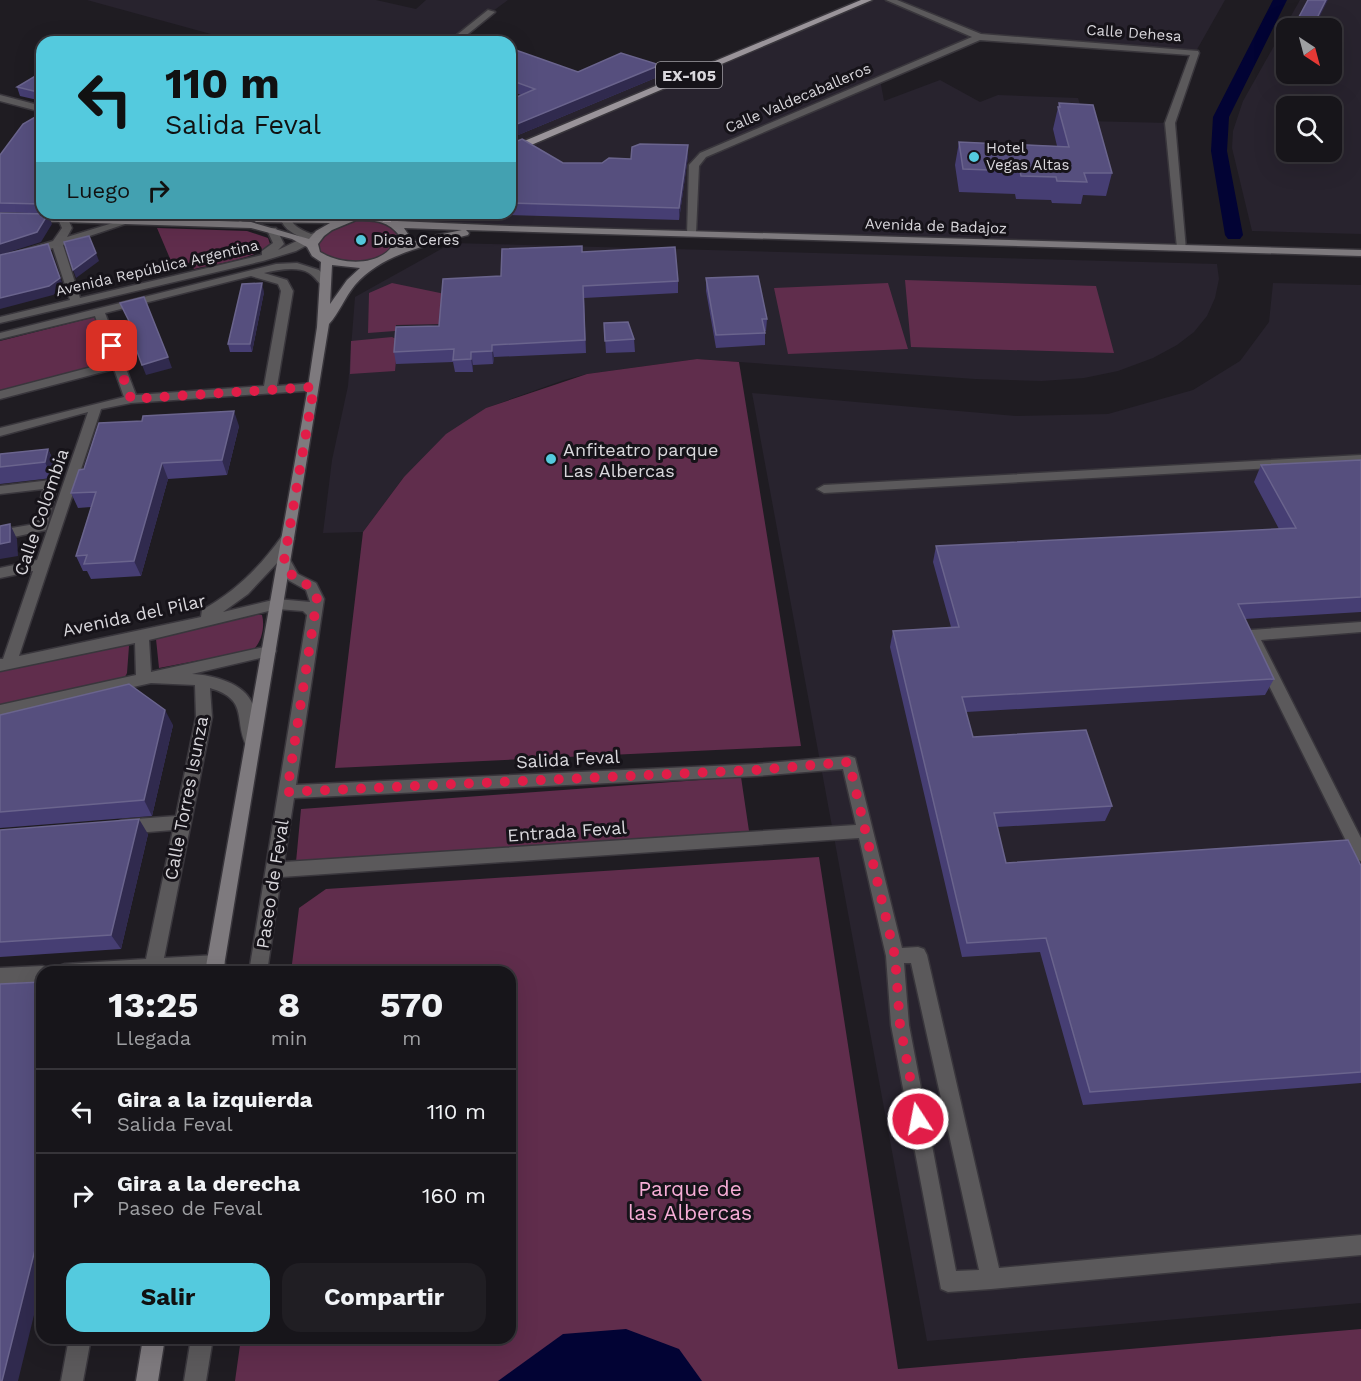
<!DOCTYPE html>
<html lang="es">
<head>
<meta charset="utf-8">
<style>
  body { margin:0; font-family:"Work Sans",sans-serif; background:#201e23; color:#f1f3f6; height:100vh; display:flex; flex-direction:column; font-size:22px; white-space:nowrap }
  * { box-sizing:border-box; margin:0 }
  p { font-size:20px; color:#9e9fa2 }
  .icon { flex:none; width:33px; height:33px; fill:none; stroke:currentColor; stroke-width:2; stroke-linecap:round; stroke-linejoin:round }
  .map { position:relative; flex:1; overflow:hidden }
  .drawer { position:absolute; left:36px; top:966px; width:480px; height:378px; display:flex; flex-direction:column; background:#17151a; border-radius:18px; box-shadow:0 6px 24px #0002,0 0 0 2px #363439 }
  .drawer>* { flex:none }
  .guide { position:absolute; left:36px; top:36px; width:480px; height:183px; border-radius:18px; box-shadow:0 6px 24px #0002,0 0 0 2px #363439; background:#54cade; color:#111; overflow:hidden }
  .needle { width:39px; rotate:144deg }
  .controls { position:absolute; left:1276px; top:18px; display:grid; gap:12px }
  .controls a { display:grid; place-items:center; width:66px; height:66px; border-radius:12px; background:#17151a; box-shadow:0 6px 24px #0002,0 0 0 2px #363439; font-size:30px }
  .pin { position:absolute; display:grid; place-items:center; width:51px; height:51px; color:#fff; margin:-26px; border-radius:12px; box-shadow:0 3px 9px #0006 }
  .me { position:absolute; width:66px; margin:-33px; rotate:349deg; stroke-linejoin:round; filter:drop-shadow(0 0 4px #0008) }
  .turn { display:flex; align-items:center; gap:21px; height:126px; padding:0 30px; font-size:27px }
  .turn .icon { width:78px; height:78px; stroke-width:2.5 }
  .turn b { display:block; font-size:42px; line-height:51px }
  .then { display:flex; align-items:center; height:57px; padding:0 30px; background:#0003; gap:12px; font-size:22px }
  .eta { display:flex; justify-content:space-evenly; align-items:center; height:102px; text-align:center }
  .eta b { font-size:36px; font-weight:700; line-height:42px }
  .action { display:flex; gap:12px; margin-top:auto; padding:12px 30px }
  .action a { flex:1; height:69px; border-radius:18px; background:#54cade; color:#111; font-size:24px; font-weight:700; line-height:69px; text-align:center }
  .action a+a { background:#201e23; color:#f1f3f6 }
  ul { padding:0; list-style:none }
  li { display:flex; align-items:center; gap:18px; height:84px; padding:0 30px; border-top:2px solid #363439 }
  li div { flex:1 }
  li b { display:block; font-size:22px }
  li em { font-style:normal }
  .map>svg:first-child { display:block }
</style>
</head>
<body>
<div class="map">
<svg width="1361" height="1381" viewBox="0 0 1361 1381">
  <rect width="100%" height="100%" fill="#1f1c22"/>
  <!-- built -->
  <path fill="#28232e" fill-rule="evenodd" d="M87,0h289l40,9 10,-9h82l-53,39 6,3h-221z
    M868,0h357l-30,53 -216,-16 -99,42 4,22 56,-21 40,22 18,-7 80,3 7,23 85,2 12,125 -773,-23 -54,-8h-59l-5,-4h219v-154l68,24 45,-20 53,18z
    M1300,0h61v234l-109,-3 -20,-83 1,-17 10,-30zM1287,28h45v46h-45zM1287,106h45v46h-45z
    M452,243l765,21 2,15 -4,19 -8,18 -13,16 -17,13 -24,13 -35,13 -34,7 -42,3 -67,-2 -278,-20 -110,15 -23,6 -78,28 -82,69 -41,55 -40,1 9,-73 16,-74 7,-89z
    M1273,283l88,2v1018l-434,38 -175,-948 264,23 92,-2 85,-24 47,-29 29,-39z"/>
  <!-- green -->
  <path fill="#602d4c" d="M376,217l24,12 -8,25 -33,11 -36,-6 -9,-19 29,-20z
    M157,228l90,3 21,7 2,6c-14,15 -55,20 -76,25l-3,-5 -17,4z
    M905,280l191,6 18,67 -203,-6z
    M392,283l53,11 -3,30 -46,1 -1,6 -27,2 1,-40z
    M888,283l20,66 -120,5 -14,-66z
    M95,317l16,45 -111,30v-51z
    M392,337l6,3 -3,31 -45,3 1,-33z
    M697,359l42,3 62,384 -466,22 28,-236 41,-55 42,-43 40,-26 101,-34z
    M255,614l7,1c3,11 0,27 -9,35l-94,18 -3,-29 6,-4z
    M124,644l5,2 -2,27 -2,4 -125,29v-35z
    M741,777l8,54 -453,31 5,-53z
    M819,857l79,512 463,-40v52h-1126l6,-43h269v-366h-219l8,-64 27,-19z"/>
  <!-- water -->
  <path fill="#020334" d="M626,1329l53,20 23,32h-204l65,-47z"/>
  <g fill="none" stroke-linecap="round" stroke-linejoin="round">
    <!-- canal -->
    <path fill="#020334" fill-rule="evenodd" d="M1273,0h14l-58,117 -2,34 16,84 -3,4h-12l-3,-4 -14,-84 2,-34z"/>
    <!-- street casing -->
    <g stroke="#39363c" stroke-width="3">
      <path id="street" d="M886,0h11l84,34 217,17 1,2 -24,70 11,127h-8l-1,-2 -12,-125 25,-68 -210,-15 -274,117 -7,9 -3,67 -1,2h-8l2,-70 11,-12 272,-116z
        M488,10l7,2 -37,30h-10z
        M0,95l42,11v6l-42,-11z
        M103,213h12l-7,4 -4,-1z
        M249,213h16l-25,9 -5,-3z
        M279,213h10c2,13 11,16 22,21l6,-2 5,3 -4,7 -7,1 -15,8 -33,10 -263,62v-6l70,-17 -17,-52 -53,15v-6l53,-16 9,-13 -4,-9 1,-2h8l5,11 -5,9 62,-19 5,3 -71,24 17,53 182,-43v-4l11,-8 -6,-13 1,-2h8l8,16 -6,6 25,-12c-12,-5 -22,-11 -24,-25z
        M297,263l22,7 11,13 -6,3c-6,-2 -8,-9 -15,-13 -12,-7 -31,-3 -45,0l23,7 6,11 -16,95 37,-3 4,1v6l-187,13 -30,6 -82,247 182,-39 1,-7c34,-19 58,-43 80,-74l5,-2 7,5 -13,18 8,1 9,16 18,9 8,16 -28,186 461,-21 92,-8 6,2 47,190 16,-1 6,2 3,6 72,313 362,-33v20l-370,34 -43,3 -7,-3 -50,-264 -5,-69 -27,-118 -578,39 -14,95h-18l58,-357 -4,-4 -26,-2 -128,31 2,32 118,-26 5,1 2,4 -2,4 -5,1 -77,18c21,1 53,9 61,31 4,12 4,26 7,38l-3,4h-10c-14,-27 3,-47 -37,-59l2,29 -48,241 52,-3 6,2 3,6 -3,6 -24,3h-142l3,-6 6,-2 81,-5 27,-129 -50,4 -6,-2 -2,-5 2,-5 6,-2 53,-4 20,-99 -1,-32 -44,-2 -151,34v-12l136,-30 -1,-32 -135,28v-12h3l30,-88 -33,7v-10l37,-8 51,-148 -88,24v-8l124,-31 -10,-28 -114,30v-8l111,-29 -16,-46 -95,23v-6l276,-69zM251,276l27,8 3,7 -17,95 -128,9 -31,-82zM278,562l10,18 18,10 4,12 -33,-3 -54,13 25,-18zM843,769l13,56 -572,37 10,-64 463,-22zM904,963h7l68,307 -23,1 -47,-246z
        M1361,455v8l-537,30 -7,-4 7,-4z
        M51,480l7,4 -12,46 -46,10v-10l35,-6 8,-35 -43,5v-8z
        M1361,622v10l-100,8 100,198v23l-6,-2 -111,-224 7,-5z
        M42,966l6,2 2,4h-8v10l-42,2v-16z
        M69,1338h22l-8,43h-22z
        M191,1338h22l-7,43h-22z"/>
    </g>
    <!-- secondary casing -->
    <g stroke="#39363c" stroke-width="3">
      <path id="secondary" d="M0,214l251,8 58,17 7,-8 14,-8 -74,-1 -5,-3 5,-3 88,1 24,-3 29,7 113,5 851,24v6l-895,-26 3,3 -1,2c-40,10 -85,18 -113,50 -10,12 -16,28 -26,39l-106,648h-18l103,-585 9,-60 4,-65 -9,-6 -5,-9 -15,-8 -41,-11 -251,-8zM356,220c16,0 31,0 42,14 -8,33 -54,33 -78,18l-2,-8 6,-8 8,-6zM404,228l58,2 -39,8 -17,7 2,-11zM332,265l28,3 -13,12 -17,24z
        M143,1338h22l-7,43h-22z"/>
    </g>
    <!-- primary casing -->
    <g stroke="#39363c" stroke-width="3">
      <path id="primary" d="M861,0h11l-362,154v-7z
        M353,213h13l-13,8h-8v-4z
        M380,213h10l1,9h-8z"/>
    </g>
    <!-- street -->
    <use href="#street" fill="#5b595b" fill-rule="evenodd"/>
    <!-- secondary -->
    <use href="#secondary" fill="#7e7a7e" fill-rule="evenodd"/>
    <!-- primary -->
    <use href="#primary" fill="#9a949a" fill-rule="evenodd"/>
  </g>
  <!-- wall -->
  <path fill="#463e73" d="M1287,41v22l-9,-2 4,-11z
    M510,48l68,24 82,-7v11l-149,62 1,5 51,20h39l29,-4 57,-3 -9,64 -239,-7h70v-113l11,-5 -11,-4z
    M42,72v29l-22,-5 -3,-9z
    M1059,103l53,70 -6,23 -23,-1 -2,9 -29,-1 -1,-3 -35,-1 -1,-5 -56,-2 -4,-27 4,-23 98,4 -4,-17z
    M42,113v100h16v1l-58,-2v-57z
    M582,252l96,29v12l-94,5 2,55 -92,4 -1,7 -20,1v7h-18l-2,-10 -57,2 -2,-12 45,-26 62,-50z
    M706,278l61,41 -1,12h-1v14l-49,3 -10,-57z
    M264,292l-12,60h-22l-2,-8z
    M604,323l30,16 1,13 -29,1z
    M239,426l-12,49 -59,4 -27,97 -50,3 -4,-8h-4l-7,-15 15,-49 -13,1 -7,-15z
    M48,449l7,15 -3,14 -52,6v-30z
    M1361,460v152l-116,7 29,60 -9,16 -299,17 7,25 139,69 -7,15 -108,6 9,36 355,3v217l-278,22 -43,-153 -78,5 -72,-310 3,-16 58,-4 -18,-65 3,-16 343,-17 -25,-47 7,-17z
    M0,715l173,10 -21,91 -152,12z
    M0,830l148,4 -27,115 -121,8z"/>
  <!-- shaded-wall -->
  <path fill="#302a4e" d="M1326,0h2l-14,28h-2z
    M660,65v11l-149,62 1,6 -2,1v-18z
    M688,145v11l-9,64v-12z
    M48,214l4,10 -11,18 -41,13v-11z
    M48,244l16,44 -11,7 -53,14v-11z
    M96,253l3,8 -23,17 -3,-8z
    M262,283l2,9 -12,60 -2,-8z
    M492,345l2,12 -1,7 -1,-13z
    M471,352l2,13v7l-2,-13z
    M168,357l4,11 -26,7 -4,-10z
    M234,411l5,15 -12,49 -5,-15z
    M48,449l7,15 -3,14 -7,-16z
    M162,463l6,16 -27,97 -7,-15z
    M10,524l7,15 1,17 -18,3v-15z
    M165,710l8,15 -21,91 -8,-16z
    M139,819l9,15 -27,115 -10,-14z
    M42,1222v60l-24,99h-16z"/>
  <!-- building -->
  <path fill="#564f7e" stroke="#6a648d" stroke-width="1.5" d="M1308,0h18l-14,28h-19z
    M464,38l10,4h-18z
    M1287,41v10l-5,-1z
    M510,48l68,24 43,-19 39,12 -150,62v-27l25,-11 -25,-9z
    M42,72v21l-25,-6z
    M1059,103l34,2 19,68h-28l3,9 -30,-1 -1,-4 -35,-1 -1,-5 -57,-2 -4,-27 110,5 -11,-40h2z
    M42,113v91l-42,-1v-48l23,-31z
    M522,139l41,24h39l7,-5 22,1 1,-12 8,-3 48,1 -9,63 -169,-5v-59z
    M0,213l48,1 -11,18 -37,12z
    M89,236l7,17 -23,17 -9,-28z
    M48,244l12,34 -11,8 -49,12v-43z
    M582,246v6l93,-5 3,34 -95,5 2,54 -93,5v6l-21,1v7l-18,1 1,-11 -60,3 2,-25 43,-1 4,-47 58,-3 1,-27z
    M758,276l9,43h-5l3,14 -49,2 -10,-57z
    M262,283l-12,61h-22l14,-60z
    M144,297l24,60 -26,8 -16,-43 3,-1 -9,-18z
    M628,322l6,17 -29,2 -1,-18z
    M234,411l-12,49 -60,3 -28,98 -50,3 3,-9 -11,1 20,-64 -25,1 8,-23 5,-1 15,-46 43,-2 1,-5z
    M48,449l-3,13 -45,5v-13z
    M1361,460v137l-123,7 36,75 -312,18 11,40 113,-7 26,76 -118,7 12,50 342,-23 13,26v206l-271,20 -44,-154 -79,5 -74,-312 66,-4 -23,-81 360,-18 -35,-63z
    M10,524v18l-10,2v-18z
    M129,684l36,26 -21,90 -144,12v-97z
    M139,819l-28,116 -111,7v-112z
    M42,982v240l-40,159h-2v-397z"/>
  <g fill="none" stroke-linecap="round" stroke-linejoin="round">
    <!-- route -->
    <path stroke="#e11d48" stroke-width="10" stroke-dasharray="0 18" d="M112,346l19,53 183,-12 -30,174 9,16 18,10 6,12 -30,193 470,-22 92,-8 46,194 5,69 18,94"/>
  </g>
  <!-- markers -->
  <g fill="#54cade" stroke="#161319" stroke-width="2">
    <circle cx="974" cy="157" r="6"/>
    <circle cx="361" cy="240" r="6"/>
    <circle cx="551" cy="459" r="6"/>
  </g>
  <g text-anchor="middle" dominant-baseline="central" stroke-width="6" stroke-linejoin="round" paint-order="stroke">
    <!-- far-street labels -->
    <g font-size="15" fill="#d9d7dc" stroke="#161319">
      <text transform="translate(1134 33) rotate(4)">Calle Dehesa</text>
      <text transform="translate(798 98) rotate(-23)">Calle Valdecaballeros</text>
      <text transform="translate(936 226) rotate(2)">Avenida de Badajoz</text>
      <text transform="translate(157 268) rotate(-13)">Avenida República Argentina</text>
    </g>
    <!-- far-poi labels -->
    <g font-size="15" fill="#d9d7dc" stroke="#161319" text-anchor="start">
      <text x="986" y="148">Hotel<tspan x="986" dy="17">Vegas Altas</tspan></text>
      <text x="373" y="240">Diosa Ceres</text>
    </g>
    <!-- shield labels -->
    <rect fill="#161319" stroke="#9e9ca2" stroke-width="1.5" x="656" y="62" width="66" height="26" rx="4.5"/>
    <g font-size="16" font-weight="bold" fill="#d9d7dc">
      <text x="689" y="75">EX-105</text>
    </g>
    <!-- poi labels -->
    <g font-size="18" fill="#d9d7dc" stroke="#161319" text-anchor="start">
      <text x="563" y="449">Anfiteatro parque<tspan x="563" dy="21">Las Albercas</tspan></text>
    </g>
    <!-- street labels -->
    <g font-size="18" fill="#d9d7dc" stroke="#161319">
      <text transform="translate(41 512) rotate(-71)">Calle Colombia</text>
      <text transform="translate(134 615) rotate(-12)">Avenida del Pilar</text>
      <text transform="translate(568 759) rotate(-3)">Salida Feval</text>
      <text transform="translate(186 798) rotate(-79)">Calle Torres Isunza</text>
      <text transform="translate(567 831) rotate(-4)">Entrada Feval</text>
      <text transform="translate(272 884) rotate(-81)">Paseo de Feval</text>
    </g>
    <!-- near-park labels -->
    <g font-size="21" fill="#f6add6" stroke="#161319">
      <text x="690" y="1188">Parque de<tspan x="690" dy="24">las Albercas</tspan></text>
    </g>
  </g>
</svg>
<div class="controls">
<a><svg class="needle" viewBox="-14 -14 28 28"><path d="M0-13l5 13h-10z" fill="#e53935"/><path d="M0 13l5-13h-10z" fill="#9e9fa2"/></svg></a>
<a><svg class="icon" aria-label="search" viewBox="0 0 24 24"><circle cx="10" cy="10" r="6"/><path d="M15 15l6 6"/></svg></a>
</div>
<div class="pin" style="left:112px;top:346px;background:#d93025"><svg class="icon" aria-label="arrive" viewBox="0 0 24 24"><path d="M6 21V4h12l-3 4 3 4H6"/></svg></div>
<svg class="me" style="left:918px;top:1119px" viewBox="-20 -20 40 40"><circle r="17" fill="#e11d48" stroke="#fff" stroke-width="3"/><path d="M0-11L8 9 0 5-8 9z" fill="#fff"/></svg>
<div class="guide">
<div class="turn"><svg class="icon" aria-label="left" viewBox="0 0 24 24"><path d="M17 20v-9H6M10 6l-5 5 5 5"/></svg><div><b>110 m</b>Salida Feval</div></div>
<div class="then">Luego<svg class="icon" aria-label="right" viewBox="0 0 24 24"><path d="M7 20v-9h11M14 6l5 5-5 5"/></svg></div>
</div>
<section class="drawer">
<div class="eta">
<div><b>13:25</b><p>Llegada</p></div>
<div><b>8</b><p>min</p></div>
<div><b>570</b><p>m</p></div>
</div>
<ul>
<li><svg class="icon" aria-label="left" viewBox="0 0 24 24"><path d="M17 20v-9H6M10 6l-5 5 5 5"/></svg><div><b>Gira a la izquierda</b><p>Salida Feval</p></div><em>110 m</em></li>
<li><svg class="icon" aria-label="right" viewBox="0 0 24 24"><path d="M7 20v-9h11M14 6l5 5-5 5"/></svg><div><b>Gira a la derecha</b><p>Paseo de Feval</p></div><em>160 m</em></li>
</ul>
<div class="action"><a>Salir</a><a>Compartir</a></div>
</section>
</div>
</body>
</html>
